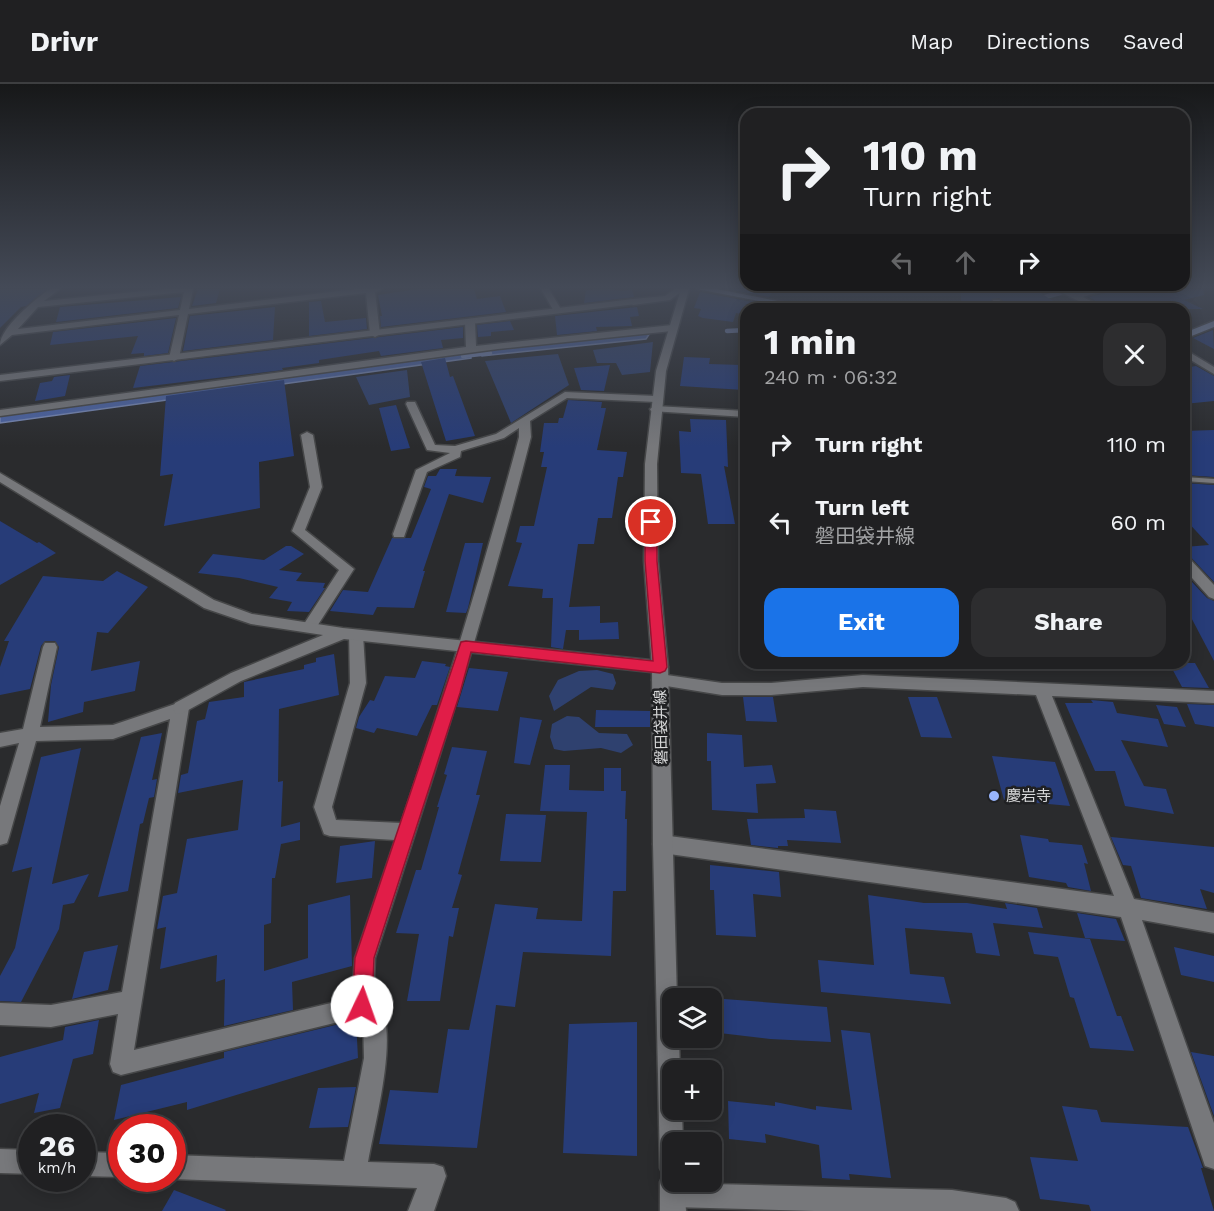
<!DOCTYPE html>
<html lang="en">
<head>
<meta charset="utf-8">
<style>
  body { margin:0; font-family:"Work Sans","Noto Sans JP",sans-serif; background:#2d2d2f; color:#f1f3f6; height:100vh; display:flex; flex-direction:column; font-size:22px; white-space:nowrap }
  * { box-sizing:border-box; margin:0 }
  p { font-size:20px; color:#a2a3a5 }
  .icon { flex:none; width:33px; height:33px; fill:none; stroke:currentColor; stroke-width:2; stroke-linecap:round; stroke-linejoin:round }
  .map { position:relative; flex:1; overflow:hidden }
  .details { position:absolute; left:740px; top:219px; width:450px; height:366px; display:flex; flex-direction:column; background:#202022; border-radius:18px; box-shadow:0 3px 15px #0003,0 0 0 2px #3d3e40 }
  .details>* { flex:none }
  .guide { position:absolute; left:740px; top:24px; width:450px; height:183px; border-radius:18px; box-shadow:0 3px 15px #0003,0 0 0 2px #3d3e40; background:#202022; color:#f1f3f6; overflow:hidden }
  .fabs { position:absolute; left:662px; top:904px; display:grid; gap:12px }
  .fabs a { display:grid; place-items:center; width:60px; height:60px; border-radius:12px; background:#202022; box-shadow:0 3px 15px #0003,0 0 0 2px #3d3e40; font-size:30px }
  .speed { position:absolute; left:18px; top:1030px; display:flex; gap:12px; font-size:30px; font-weight:700; text-align:center }
  .speed>* { display:grid; place-content:center; width:78px; height:78px; border-radius:50%; background:#202022; box-shadow:0 3px 15px #0003,0 0 0 2px #3d3e40; line-height:1 }
  .speed small { font-size:15px; font-weight:400 }
  .speed .limit { border:9px solid #d22; background:#fff; color:#111 }
  .pin { position:absolute; display:grid; place-items:center; width:51px; height:51px; color:#fff; margin:-26px; border:3px solid #fff; border-radius:50%; box-shadow:0 2px 6px #0007 }
  .me { position:absolute; width:66px; margin:-33px; rotate:3deg; stroke-linejoin:round; filter:drop-shadow(0 0 4px #0008) }
  .turn { display:flex; align-items:center; gap:21px; height:126px; padding:0 24px; font-size:27px }
  .turn .icon { width:78px; height:78px; stroke-width:2.5 }
  .turn b { display:block; font-size:42px; line-height:51px }
  .lanes { display:flex; align-items:center; height:57px; padding:0 24px; background:#0003; justify-content:center; gap:30px; direction:ltr }
  .lanes .off { opacity:.35 }
  .round { display:grid; place-items:center; flex:none; width:63px; height:63px; border-radius:18px; background:#2d2d2f }
  .headline { display:flex; align-items:center; justify-content:space-between; height:102px; padding:0 24px }
  h1 { font-size:36px; font-weight:700; line-height:45px }
  .cta { display:flex; gap:12px; margin-top:auto; padding:12px 24px }
  .cta a { flex:1; height:69px; border-radius:18px; background:#1a73e8; color:#fff; font-size:24px; font-weight:700; line-height:69px; text-align:center }
  .cta a+a { background:#2d2d2f; color:#f1f3f6 }
  ul { padding:0; list-style:none }
  li { display:flex; align-items:center; gap:18px; height:78px; padding:0 24px }
  li div { flex:1 }
  li b { display:block; font-size:22px }
  li em { font-style:normal }
  header { display:flex; align-items:center; gap:36px; box-sizing:border-box; height:84px; padding:0 30px; background:#202022; border-bottom:2px solid #3d3e40 }
  header strong { font-size:28px }
  nav { display:flex; gap:33px; margin-inline-start:auto; font-size:21px }
  .map>svg:first-child { display:block }
</style>
</head>
<body>
<header>
<strong>Drivr</strong>
<nav><a>Map</a><a>Directions</a><a>Saved</a></nav>
</header>
<div class="map">
<svg width="1214" height="1127" viewBox="0 0 1214 1127">
  <rect width="100%" height="100%" fill="#2a2b2d"/>
  <!-- green -->
  <path fill="#2f416f" d="M0,205h58l-22,15 -15,3 -21,21z
    M653,258l-3,30 -28,3 -6,-12h-19l-4,-13z
    M558,270l11,31 -58,38 -26,-62z
    M407,286l3,27 -41,8 -13,-28z
    M597,586l16,4 3,9 -3,7 -22,-3 -37,24 -5,-15 9,-16 21,-9z
    M567,632l12,1 20,16 28,1 6,11 -12,8 -20,-5 -37,3 -10,-2 -4,-12 2,-13z"/>
  <!-- water -->
  <path fill="#4c64a4" stroke="#7687b4" stroke-width="1.5" d="M650,249l-4,6 -164,17 -2,-8z
    M471,268v6l-471,65v-9z"/>
  <g fill="none" stroke-linecap="round" stroke-linejoin="round">
    <!-- stream -->
    <path stroke="#7687b4" stroke-width="4.5" d="M1037,215l39,-10
      M973,225l45,-6
      M727,247l19,-1
      M463,272l27,-3"/>
  </g>
  <!-- building -->
  <path fill="#273c78" d="M198,205h22l-4,14 -24,3z
    M417,205h57l3,10 23,-3 6,16 -125,15 -1,-11h2l-4,-21z
    M608,205l15,2 9,-2 2,8 -50,6 2,-13z
    M728,205h47l-6,8z
    M960,205h74l32,20h-52l-15,-11 -8,2 1,6 5,3h-35z
    M1123,205h80l1,6 -20,5 19,9h-95l-19,-12z
    M700,208l64,12 -3,5h-15v6l-10,-2 -3,9 -30,-4 -5,-2 3,-7 -7,-1z
    M181,213l-3,11 -122,14 4,-15z
    M321,217l4,21 41,-4 1,11 -58,7v-34z
    M275,223l-2,33 -90,11 7,-35z
    M637,223l2,9 -9,1 2,9 -36,1 1,4 -40,4 -2,-19z
    M176,234l-8,35 -24,3v-3l-13,1 7,-18 -88,9 3,-13z
    M510,237l4,9 -23,2v4l-13,1 -1,-12z
    M463,243v11l-22,2 2,8 -62,8 -2,-5 -60,9v3l-37,5 1,2 -150,18 7,-22z
    M1213,246l1,19 -21,-11z
    M684,273l26,1 -1,6 33,1 2,25 -64,-4z
    M445,274l5,19 3,-1 22,60 -29,5 -25,-79z
    M610,281l-6,26 -23,-1 -7,-22z
    M1196,282l18,10v25l-30,3v-36z
    M70,291l-5,21 -30,5 5,-18 12,-2 2,-4z
    M284,296l10,76 -35,6 1,46 -96,18 9,-52 -13,2 6,-80z
    M568,316l34,2 -1,6h5l-9,42 30,2 -4,25h-5l-6,41h-14l-4,26h-16l-9,63 31,-1v17l18,-1 1,17 -40,1v-10h-13l-3,19 -12,-2 2,-49h-11l1,-9 -35,-3 14,-43 -6,-1 4,-16h14l13,-59h-6l3,-15h-4l4,-29h14l1,-5h4z
    M396,321l14,43 -19,3 -12,-43z
    M690,335l36,1 2,47 -4,-1 11,58h-27l-7,-50 -20,-1 -2,-42 12,1z
    M1214,346v47l-30,-2v-44z
    M440,385h17l-2,7 36,1 -8,26 -34,-9 -26,77h2l-11,37 -37,-1 -4,8 -43,-4 13,-21 25,2 24,-54h19l20,-49 -7,-2 4,-11h8z
    M1184,399l30,2v97l-30,-32v-3l25,-2 -25,-27z
    M0,437l37,22 2,-1 17,11 -56,32z
    M465,459h18l-15,65 -2,5 -20,-1z
    M286,462h5l13,8 -25,16 23,3 -6,8 29,2 -2,5h2l-16,24 -22,-1 5,-9 -23,-4 9,-11 -39,-9 -41,-5 15,-19 51,6z
    M117,487l31,16 -40,46 -11,-1 -6,39 49,-10 -5,30 -51,11 -1,10 -35,10 3,-37 8,-38 -4,-6h-10l-4,5 -11,43 -30,6v-28l9,-26h-5l39,-65 60,5z
    M1192,498l15,16 7,3v60l-30,-57v-21z
    M334,570l5,41 -60,14 -1,73 5,-1 -2,46 19,-5v18l-19,4 -6,34h-3l-1,45 -7,2v46l44,-13v-53l42,-10 2,71 -60,16 1,28 -69,16 1,-47 -9,3 1,-27 -57,14 6,-42 -9,2 6,-33 14,-3 10,-54 51,-9 5,-50 -65,13 3,-18 7,-2 9,-52 8,-2 4,-17 35,-5v-15l60,-13v-4l12,-3v-4z
    M422,577l24,3 -1,2 5,1 -13,38h-5l-15,31 -40,-8 -3,5 -18,-5 3,-11 11,-17 4,1 11,-25 30,2z
    M1169,579h26l14,25 -27,-1z
    M469,584l39,4 -10,39 -41,-4z
    M743,613h30l4,25 -31,-1z
    M908,613h29l15,41 -31,-1z
    M1091,616l22,2 4,11 41,6 10,28 -47,-7 23,46 22,3 8,25 -49,-8 -10,-35h-20l-30,-68h28z
    M1187,620l27,1v22l-19,-3z
    M1156,621l21,2 9,20 -22,-3z
    M596,626l54,1v16h-55z
    M520,633l22,3 -12,45 -16,-2z
    M162,649l-10,47 5,-1 -3,18 -5,1 -6,25 -3,1 -12,67 -30,6 43,-160z
    M707,649l35,2 2,32 28,-2 4,18 -20,1 2,29 -46,-3 -1,-49h-4z
    M452,663l35,4 -11,44h4l-22,79 4,1 -10,33h7l-6,29 -4,-1 -9,65h-33l12,-67 -23,-1 20,-63h5l18,-63h-2l10,-32 -3,-1z
    M81,664l-29,136 37,-10 -15,29 -11,2 -4,24 -38,73 -21,-1v-25l15,-28 17,-81 -20,5 29,-115z
    M992,672l63,6 15,44 -66,-6z
    M545,681h25l-1,25 35,1v-23h17v23h5l-1,28h2l-1,72h-13l-2,65 -88,-4 -8,55 -19,-2 -19,143 -98,-4 11,-54 48,3 10,-64 21,1 26,-126 43,4 -2,11 46,2 5,-109 -47,-1z
    M804,725l32,2 5,32 -54,-3 1,6h-10v2l-27,-3 -4,-26 58,-1z
    M506,730l40,1 -5,47 -41,-1z
    M1020,751l28,4 1,3 33,3 6,19 -4,-1 7,28 -23,-4 -2,-4 -37,-6z
    M1111,753l103,10v46l-14,-4 7,20 -66,-11 -10,-32 -8,-1z
    M375,757l-3,37 -36,5 4,-37z
    M710,781l69,7 2,25 -28,-3 3,43 -40,-2 -2,-45h-4z
    M868,811l56,8h43l40,6 -2,-6 32,5 6,20 -50,-5 7,33 -24,-3 -4,-20 -67,-5 5,46 34,3 7,27 -130,-12 -3,-32 56,5z
    M1077,829l39,6 9,22 -40,-3z
    M1028,848l62,7 27,77h4l13,35 -44,-3 -16,-50 -4,-1 -12,-40 -24,-3z
    M118,861l-10,45 -36,9 12,-47z
    M1174,863l40,9v26l-33,-7z
    M711,914l116,9 4,35 -61,-3 -59,-7z
    M99,936l-6,34 -20,5 -13,49 -26,5 5,-20 -39,11v-47l63,-17 2,-13z
    M356,936l2,38 -171,52v-8l-73,18 7,-35 103,-27v-6z
    M637,938v134l-74,-3 6,-129z
    M841,946l29,3 21,145 -42,-4 1,6 -28,-2 -3,-33 -54,-11 1,9 -37,-4 -1,-38 47,5v-4l41,8v-4l36,4z
    M1191,968l23,4v60z
    M356,1003l-8,40 -39,1 9,-40z
    M1062,1022l35,4 4,12 87,5 15,41h-2l13,43h-123l-2,-6 -49,-6 -10,-42 48,4z
    M174,1106l52,20 -1,1h-63z"/>
  <g fill="none" stroke-linecap="round" stroke-linejoin="round">
    <!-- service casing -->
    <g stroke="#464748" stroke-width="3">
      <path id="service" d="M1184,393l30,2v4l-30,-2z"/>
    </g>
    <!-- minor casing -->
    <g stroke="#464748" stroke-width="3">
      <path id="minor" d="M50,205h10l-16,12 119,-12h30l-4,20 166,-20h27l-7,3 5,42 -5,3 -5,-3 -4,-41 -178,21 -9,44 -5,3 -5,-3 10,-43 -167,20 -12,10c0,-17 35,-46 50,-56zM184,208l-4,18 -162,19 20,-22z
        M541,205h8l13,22 -1,2h-6z
        M675,205h10l-15,11 -37,5 -4,-3 4,-3 32,-3z
        M1054,205c8,0 17,5 24,4 11,-1 19,-4 30,-4l-25,8 23,12h-11z
        M993,216h6l13,9h-10l-9,-5z
        M470,235l5,3 1,24 196,-21 5,3 -5,3 -174,18 -498,67v-6l466,-63 -1,-25z
        M565,308l91,4 5,3 -5,3 -89,-4 -37,23 1,16c-45,177 -100,348 -156,521l-2,43c5,4 10,8 11,14 10,36 -9,108 -16,147l66,2 9,3 3,9 -12,35h-26l9,-23 -245,-9v-24l172,6 20,-103 -1,-37 -4,-4 -238,58 -8,-3 -3,-8 8,-50 -67,13 -51,-2v-22l51,2 71,-13 48,-273 -57,20 -77,2 -27,96 -2,6 -7,2v-39l19,-63 -19,4v-14l23,-4 20,-82 2,-4h10l2,4 -17,80 73,-2 68,-23 6,1 2,5 -55,342 218,-52 3,-40 40,-118 -65,-4 -6,-2 -10,-27 36,-124 -1,-49 2,-4h10l2,4 3,49 -34,124 4,13 65,3c43,-127 83,-256 118,-386v-9l-15,10 -43,13 -1,6 -33,15 -22,62 -1,3h-10l-1,-3 23,-64 34,-17 -23,-3 -21,-46 1,-2h8l20,43 20,1 41,-12z
        M655,322l91,5v6l-95,-6 -1,-2z
        M307,348l6,3 9,52 -17,43 49,39 -40,62 -5,1 -7,-5 37,-57 -47,-39 18,-44 -9,-52z
        M1184,473l5,1 25,27v14l-5,-2 -25,-28z
        M660,590l62,9h49l92,-8 351,16v12l-162,-7 82,203 80,14v20l-72,-13 72,203v46l-9,-3 -3,-9 -81,-240 -459,-64 -7,-3 -2,-6 2,-6 7,-3 452,61 -78,-201 -173,-8 -92,8h-49l-68,-11 -2,-4 2,-4z
        M0,1065l32,1v24l-32,-1z
        M82,1068l40,1v24l-40,-1z
        M673,1099l279,7 54,8 9,4 4,9h-205l-141,-4 -9,-3 -3,-9 3,-9z"/>
    </g>
    <!-- tertiary casing -->
    <g stroke="#464748" stroke-width="3">
      <path id="tertiary" d="M633,215l4,3 -1,2 -636,77v-6z
        M1184,265l30,18v7l-30,-18z
        M0,389l214,127 38,14 91,14 317,33 5,2 3,4 -3,4 -5,2 -316,-34 -103,42 -60,33 -6,-1 -2,-5 2,-5 56,-30 92,-38 -72,-11 -47,-16 -204,-126z"/>
    </g>
    <!-- secondary casing -->
    <g stroke="#464748" stroke-width="3">
      <path id="secondary" d="M681,205h8l-23,82 -9,93 1,97 10,106 9,332h-5v39h7l1,33h-8v39h10l1,33h-11v39h12l2,29h-26v-29l3,-7 -3,-7 -7,-324 -1,-177 -8,-106 1,-97 11,-93z"/>
    </g>
    <!-- primary casing -->
    <g stroke="#464748" stroke-width="3">
      <path id="primary" d="M697,205h19l103,20h-19z
        M1214,237v6l-30,12v-6z"/>
    </g>
    <!-- service -->
    <use href="#service" fill="#77787b" fill-rule="evenodd"/>
    <!-- minor -->
    <use href="#minor" fill="#77787b" fill-rule="evenodd"/>
    <!-- tertiary -->
    <use href="#tertiary" fill="#77787b" fill-rule="evenodd"/>
    <!-- secondary -->
    <use href="#secondary" fill="#77787b" fill-rule="evenodd"/>
    <!-- primary -->
    <use href="#primary" fill="#90a0c7" fill-rule="evenodd"/>
  </g>
  <!-- sky -->
  <linearGradient id="sky" x2="0" y2="1"><stop stop-color="#171819"/><stop offset="0.56" stop-color="#444a57"/><stop offset="1" stop-color="#444a57" stop-opacity="0"/></linearGradient>
  <rect width="1214" height="363" fill="url(#sky)"/>
  <!-- route -->
  <path fill="#e11d48" stroke="#92132f" stroke-width="1.5" d="M651,434l6,4v39l10,106 -2,4 -5,2 -189,-21 -11,41 -86,265 -2,48 -3,7 -7,3 -7,-3 -3,-7 3,-48 106,-316 5,-1 187,20 -8,-100v-39z"/>
  <!-- markers -->
  <circle fill="#98b5fd" stroke="#202123" stroke-width="2" cx="994" cy="712" r="6"/>
  <g text-anchor="middle" dominant-baseline="central" stroke-width="5" stroke-linejoin="round" paint-order="stroke">
    <!-- street labels -->
    <g font-size="15" fill="#d9dadb" stroke="#202123">
      <text transform="translate(661 643) rotate(-91)">磐田袋井線</text>
    </g>
    <!-- poi labels -->
    <g font-size="15" fill="#d9dadb" stroke="#202123" text-anchor="start">
      <text x="1006" y="712">慶岩寺</text>
    </g>
  </g>
</svg>
<div class="fabs">
<a><svg class="icon" aria-label="layers" viewBox="0 0 24 24"><path d="M12 4l9 5-9 5-9-5zM3 14l9 5 9-5"/></svg></a>
<a>+</a>
<a>−</a>
</div>
<div class="speed"><div>26<small>km/h</small></div><div class="limit">30</div></div>
<div class="pin" style="left:651px;top:438px;background:#d93025"><svg class="icon" aria-label="arrive" viewBox="0 0 24 24"><path d="M6 21V4h12l-3 4 3 4H6"/></svg></div>
<svg class="me" style="left:362px;top:922px" viewBox="-20 -20 40 40"><circle r="19" fill="#fff"/><path d="M0-13L10 11 0 6-10 11z" fill="#e11d48"/></svg>
<div class="guide">
<div class="turn"><svg class="icon" aria-label="right" viewBox="0 0 24 24"><path d="M7 20v-9h11M14 6l5 5-5 5"/></svg><div><b>110 m</b>Turn right</div></div>
<div class="lanes"><svg class="icon off" aria-label="left" viewBox="0 0 24 24"><path d="M17 20v-9H6M10 6l-5 5 5 5"/></svg><svg class="icon off" aria-label="ahead" viewBox="0 0 24 24"><path d="M12 20V5M6 11l6-6 6 6"/></svg><svg class="icon" aria-label="right" viewBox="0 0 24 24"><path d="M7 20v-9h11M14 6l5 5-5 5"/></svg></div>
</div>
<section class="details">
<div class="headline"><div><h1>1 min</h1><p>240 m · 06:32</p></div><a class="round"><svg class="icon" aria-label="close" viewBox="0 0 24 24"><path d="M6 6l12 12M18 6L6 18"/></svg></a></div>
<ul>
<li><svg class="icon" aria-label="right" viewBox="0 0 24 24"><path d="M7 20v-9h11M14 6l5 5-5 5"/></svg><div><b>Turn right</b></div><em>110 m</em></li>
<li><svg class="icon" aria-label="left" viewBox="0 0 24 24"><path d="M17 20v-9H6M10 6l-5 5 5 5"/></svg><div><b>Turn left</b><p>磐田袋井線</p></div><em>60 m</em></li>
</ul>
<div class="cta"><a>Exit</a><a>Share</a></div>
</section>
</div>
</body>
</html>
